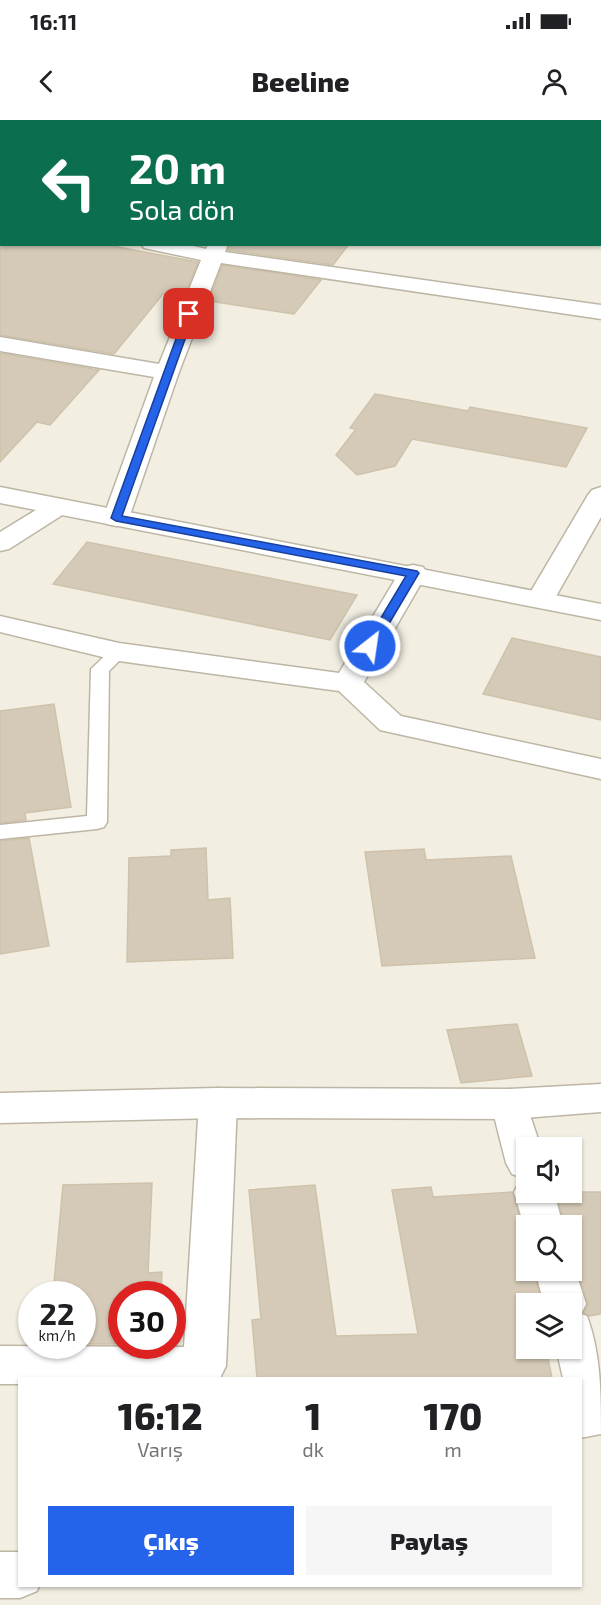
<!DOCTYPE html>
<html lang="tr">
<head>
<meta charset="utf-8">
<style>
  body { margin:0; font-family:"Exo 2",sans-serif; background:#f6f6f6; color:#202124; height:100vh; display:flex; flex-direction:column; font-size:22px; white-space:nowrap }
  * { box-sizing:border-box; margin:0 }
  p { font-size:20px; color:#757577 }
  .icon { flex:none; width:33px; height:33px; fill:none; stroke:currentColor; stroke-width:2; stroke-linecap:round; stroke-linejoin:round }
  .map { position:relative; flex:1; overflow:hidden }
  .panel { position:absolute; left:18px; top:1257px; width:564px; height:210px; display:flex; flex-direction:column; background:#fff; border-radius:0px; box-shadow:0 2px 4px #0004 }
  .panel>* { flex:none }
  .guide { position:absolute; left:0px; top:0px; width:602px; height:126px; box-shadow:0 2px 4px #0004; background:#0b6e4f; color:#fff; overflow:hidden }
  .tools { position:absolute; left:516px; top:1017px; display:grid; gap:12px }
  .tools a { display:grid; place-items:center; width:66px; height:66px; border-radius:0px; background:#fff; box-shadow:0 2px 4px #0004; font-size:30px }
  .speed { position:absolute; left:18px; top:1161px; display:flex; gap:12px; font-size:30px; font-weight:700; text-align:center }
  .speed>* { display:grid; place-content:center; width:78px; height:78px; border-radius:50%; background:#fff; box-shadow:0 2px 4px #0004; line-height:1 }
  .speed small { font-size:15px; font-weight:400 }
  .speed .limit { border:9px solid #d22; background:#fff; color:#111 }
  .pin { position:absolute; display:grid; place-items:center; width:51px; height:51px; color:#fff; margin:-26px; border-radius:12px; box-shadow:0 3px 9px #0006 }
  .me { position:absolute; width:66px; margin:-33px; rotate:30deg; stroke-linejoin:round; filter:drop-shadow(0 0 4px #0008) }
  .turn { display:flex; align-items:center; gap:21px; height:126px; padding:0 30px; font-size:27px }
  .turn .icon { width:78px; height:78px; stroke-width:2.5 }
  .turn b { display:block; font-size:42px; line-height:51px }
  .eta { display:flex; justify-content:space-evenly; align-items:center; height:102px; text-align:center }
  .eta b { font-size:36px; font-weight:800; line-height:42px }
  .action { display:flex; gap:12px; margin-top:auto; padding:12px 30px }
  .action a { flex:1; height:69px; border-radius:0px; background:#2563eb; color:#fff; font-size:24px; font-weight:800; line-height:69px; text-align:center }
  .action a+a { background:#f6f6f6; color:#202124 }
  .status { display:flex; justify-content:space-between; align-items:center; height:42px; padding:0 30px; background:#fff; direction:ltr }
  .status svg { height:16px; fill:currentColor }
  header { display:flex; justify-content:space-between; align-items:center; height:78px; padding:0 30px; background:#fff; font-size:27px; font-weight:800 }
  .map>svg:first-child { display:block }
</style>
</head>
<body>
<div class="status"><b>16:11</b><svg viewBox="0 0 49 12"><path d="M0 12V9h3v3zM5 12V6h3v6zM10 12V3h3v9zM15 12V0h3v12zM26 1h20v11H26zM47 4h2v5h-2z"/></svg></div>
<header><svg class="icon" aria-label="back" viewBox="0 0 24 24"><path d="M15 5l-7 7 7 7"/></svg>Beeline<svg class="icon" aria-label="person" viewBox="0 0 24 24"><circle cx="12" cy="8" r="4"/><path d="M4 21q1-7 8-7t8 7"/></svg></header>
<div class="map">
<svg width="601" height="1485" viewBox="0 0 601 1485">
  <rect width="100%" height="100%" fill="#f2eee2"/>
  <!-- building -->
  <path fill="#d4cab7" stroke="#cfc2aa" stroke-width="1.5" d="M0,124h102l96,18 -14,35 -21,-3 -49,60 -114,-19z
    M230,124h119l-16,21 -105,-15z
    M222,145l99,15 -27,34 -85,-13z
    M0,233l99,17 -49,55 -13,-3 -37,40z
    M375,274l93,17 2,-4 117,21 -21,39 -154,-28 -17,27 -38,9 -21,-20 20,-26 -6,-1z
    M87,422l212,42 58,11 -27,45 -277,-56z
    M512,518l89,19v63l-118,-26z
    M54,584l17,103 -46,6 1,7 -26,3v-112z
    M29,718l20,108 -49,8v-113z
    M206,728l2,52 22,-2 3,60 -106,4 2,-104 42,-2v-6z
    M424,729l2,11 85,-4 24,102 -153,8 -17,-114z
    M517,904l15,52 -71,7 -14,-53z
    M152,1063l-4,90 14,-1 -1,22h-39v50h-40v-50h-29l10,-109z
    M315,1065l21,151 82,-2 -26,-144 39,-3 2,10 79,-5 14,43v35h7l9,34h-16v44h20l6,30h-295l-5,-58 9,-1 -12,-129z
    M556,1072h45v122l-12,2 -5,-3 4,-10 -16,-45v-32h-7z"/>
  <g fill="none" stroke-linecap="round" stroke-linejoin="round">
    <!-- service casing -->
    <g stroke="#beb6a4" stroke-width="3">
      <path id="service" d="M495,0h27l1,2h-27z
        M600,5h1v6h-1z
        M119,527l9,5 -19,19 -2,151 -3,5 -7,2 -97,10v-14l87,-9 4,-147 22,-21z"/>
    </g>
    <!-- minor casing -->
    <g stroke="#beb6a4" stroke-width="3">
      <path id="minor" d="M0,90h2v12h-2z
        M141,124h44l21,5 2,-5h20l-3,8 376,53v14l-380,-56 -42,109 -50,146 -4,6 -9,2 -9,-2 -4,-6 51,-141 -154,-26v-14l159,27 42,-104 -57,-12z
        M601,367v30l-46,81 -4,6 -10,2 -10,-2 -4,-6 61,-103 4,-5z
        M58,379l9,3 4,5 -4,5 -58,37 -9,2v-19l49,-30z
        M413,445l10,2 4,6 -63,109 37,34 200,43v20l-221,-49 -41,-39 -220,-30 -119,-29v-16l119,27 220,30 60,-100 4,-6z
        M218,968l13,5 6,10 -11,263 -6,12h-200v6h-20v-38l184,1 15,-244 6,-10z
        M510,969l13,5 18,54h-15v31l-14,-5 -6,-11 -15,-59 6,-10z
        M526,1059v13h28l9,34h-37v7l-12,-41 6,-11z
        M572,1140l14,44 -5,10 6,2c14,38 14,77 14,118l-21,4v-60h-17l-7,-30h16v-44h-28l-9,-34h37z
        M0,1432h20v34h19l-2,5 -17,7h-20z"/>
    </g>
    <!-- tertiary casing -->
    <g stroke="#beb6a4" stroke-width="3">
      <path id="tertiary" d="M0,367l601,117v16l-601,-117z
        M601,964v28l-91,7 -292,-1 -218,5v-30l218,-5 292,1z"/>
    </g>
    <!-- secondary casing -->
    <g stroke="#d9c890" stroke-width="3">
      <path id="secondary" d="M48,0h29l1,2h-29z
        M195,0h27l1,2h-27z
        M600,68h1v13h-1z"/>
    </g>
    <!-- service -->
    <use href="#service" fill="#fff" fill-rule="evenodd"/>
    <!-- minor -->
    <use href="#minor" fill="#fff" fill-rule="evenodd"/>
    <!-- tertiary -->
    <use href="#tertiary" fill="#fff" fill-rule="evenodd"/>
    <!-- secondary -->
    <use href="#secondary" fill="#fff2bf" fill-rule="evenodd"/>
  </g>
  <!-- route -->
  <path fill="#2563eb" stroke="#184099" stroke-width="1.5" d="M189,191l5,3 -72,202 295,55 2,2 -45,76 -10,-3 42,-70 -290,-55 -5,-3 74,-204z"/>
</svg>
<div class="tools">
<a><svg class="icon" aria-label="sound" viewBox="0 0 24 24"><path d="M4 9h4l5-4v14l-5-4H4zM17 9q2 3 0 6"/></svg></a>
<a><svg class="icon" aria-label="search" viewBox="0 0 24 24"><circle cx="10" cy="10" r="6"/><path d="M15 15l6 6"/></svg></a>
<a><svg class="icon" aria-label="layers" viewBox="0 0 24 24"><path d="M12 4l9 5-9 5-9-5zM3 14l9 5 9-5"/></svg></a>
</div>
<div class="speed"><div>22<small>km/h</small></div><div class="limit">30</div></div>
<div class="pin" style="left:189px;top:194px;background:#d93025"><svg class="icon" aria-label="arrive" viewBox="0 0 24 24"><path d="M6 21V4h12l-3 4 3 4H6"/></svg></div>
<svg class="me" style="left:370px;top:526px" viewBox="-20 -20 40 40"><circle r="17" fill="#2563eb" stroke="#fff" stroke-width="3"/><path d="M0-11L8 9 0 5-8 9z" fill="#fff"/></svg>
<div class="guide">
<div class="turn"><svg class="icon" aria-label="left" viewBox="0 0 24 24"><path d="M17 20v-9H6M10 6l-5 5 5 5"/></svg><div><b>20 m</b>Sola dön</div></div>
</div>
<section class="panel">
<div class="eta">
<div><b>16:12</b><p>Varış</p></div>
<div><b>1</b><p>dk</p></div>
<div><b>170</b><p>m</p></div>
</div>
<div class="action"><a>Çıkış</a><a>Paylaş</a></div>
</section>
</div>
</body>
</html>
